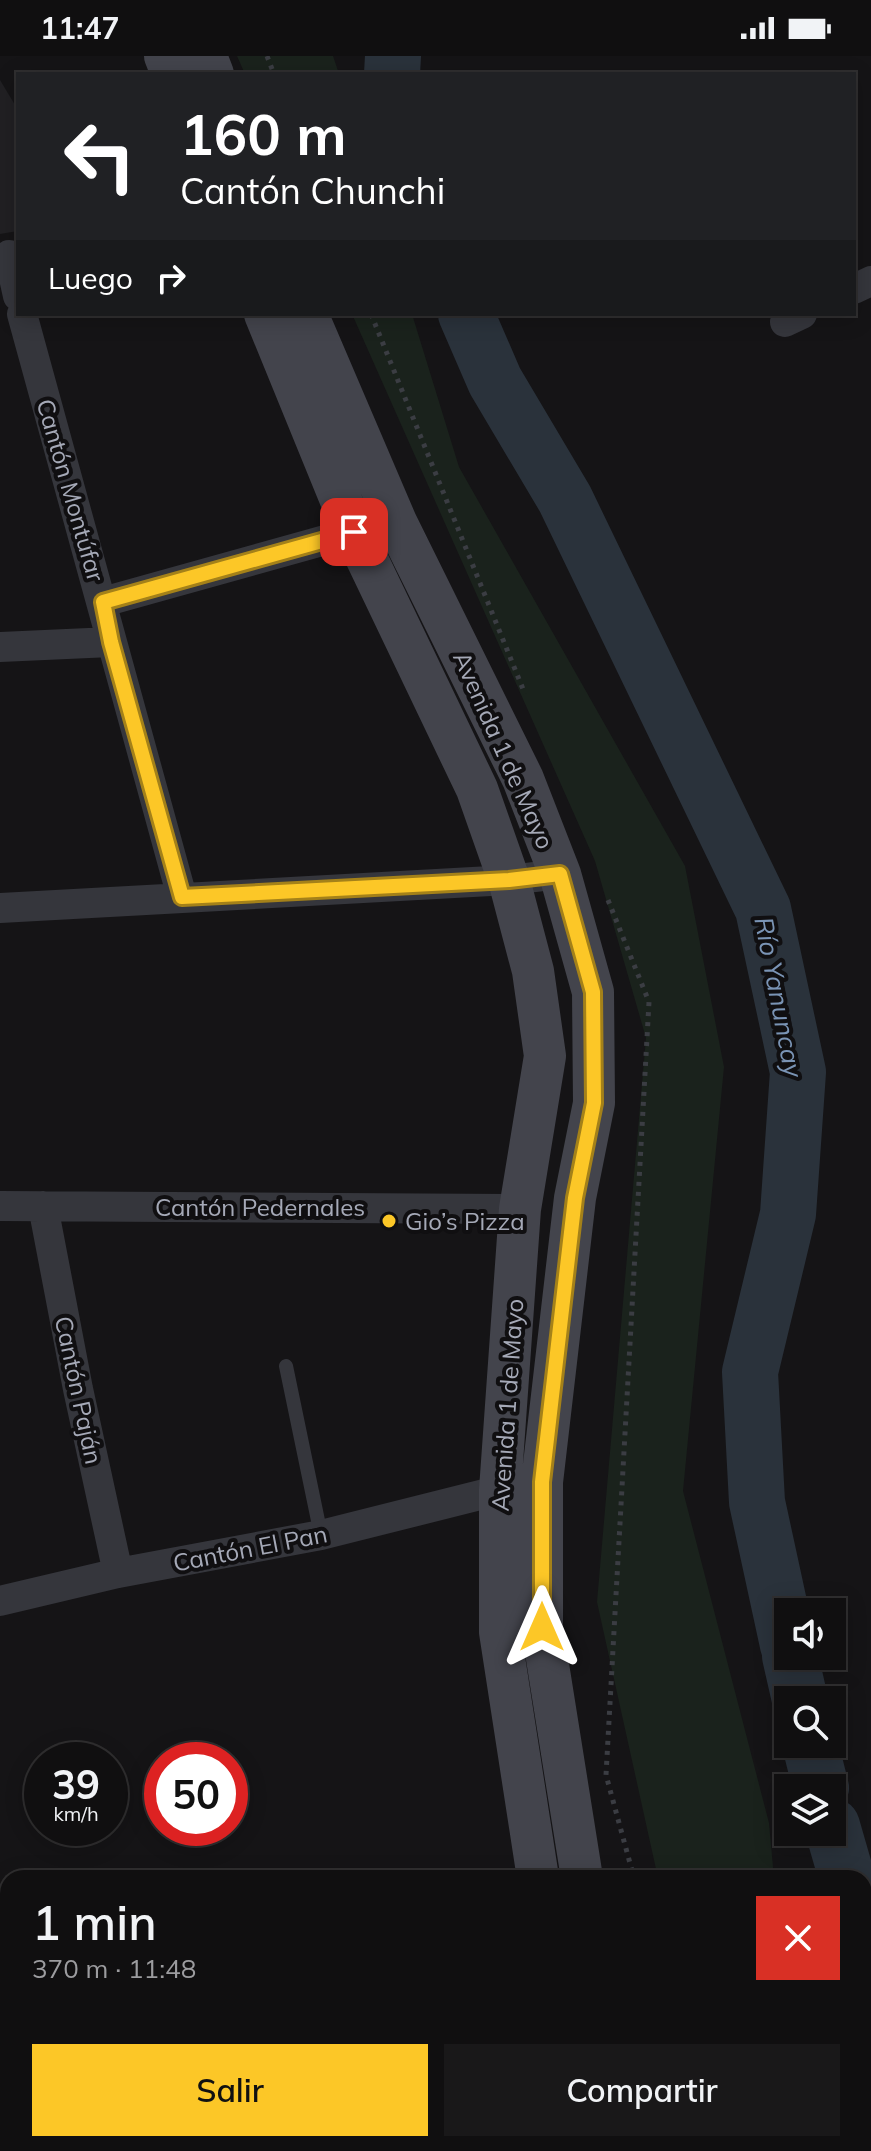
<!DOCTYPE html>
<html lang="es">
<head>
<meta charset="utf-8">
<style>
  body { margin:0; font-family:Mulish,sans-serif; background:#191819; color:#f1f3f6; height:100vh; display:flex; flex-direction:column; font-size:30px; white-space:nowrap }
  * { box-sizing:border-box; margin:0 }
  p { font-size:26px; color:#9c9c9f }
  .icon { flex:none; width:44px; height:44px; fill:none; stroke:currentColor; stroke-width:2; stroke-linecap:round; stroke-linejoin:round }
  .map { position:relative; flex:1; overflow:hidden }
  .panel { position:absolute; left:0px; top:1814px; width:872px; height:282px; display:flex; flex-direction:column; background:#100f10; border-radius:24px 24px 0 0; box-shadow:0 4px 20px #0003,0 0 0 2px #302f30 }
  .panel>* { flex:none }
  .top-card { position:absolute; left:16px; top:16px; width:840px; height:244px; border-radius:0px; box-shadow:0 4px 20px #0003,0 0 0 2px #302f30; background:#202124; color:#fff; overflow:hidden }
  .fabs { position:absolute; left:774px; top:1542px; display:grid; gap:16px }
  .fabs a { display:grid; place-items:center; width:72px; height:72px; border-radius:0px; background:#100f10; box-shadow:0 4px 20px #0003,0 0 0 2px #302f30; font-size:40px }
  .speed { position:absolute; left:24px; top:1686px; display:flex; gap:16px; font-size:40px; font-weight:700; text-align:center }
  .speed>* { display:grid; place-content:center; width:104px; height:104px; border-radius:50%; background:#100f10; box-shadow:0 4px 20px #0003,0 0 0 2px #302f30; line-height:1 }
  .speed small { font-size:20px; font-weight:400 }
  .speed .limit { border:12px solid #d22; background:#fff; color:#111 }
  .pin { position:absolute; display:grid; place-items:center; width:68px; height:68px; color:#fff; margin:-34px; border-radius:16px; box-shadow:0 4px 12px #0006 }
  .me { position:absolute; width:88px; margin:-44px; rotate:0deg; stroke-linejoin:round; filter:drop-shadow(0 0 6px #0008) }
  .turn { display:flex; align-items:center; gap:28px; height:168px; padding:0 32px; font-size:36px }
  .turn .icon { width:104px; height:104px; stroke-width:2.5 }
  .turn b { display:block; font-size:56px; line-height:68px }
  .then { display:flex; align-items:center; height:76px; padding:0 32px; background:#0003; gap:16px; font-size:30px }
  .round { display:grid; place-items:center; flex:none; width:84px; height:84px; border-radius:0px; background:#191819 }
  .head { display:flex; align-items:center; justify-content:space-between; height:136px; padding:0 32px }
  h1 { font-size:48px; font-weight:600; line-height:60px }
  .button { display:flex; gap:16px; margin-top:auto; padding:16px 32px }
  .button a { flex:1; height:92px; border-radius:0px; background:#fcc727; color:#111; font-size:32px; font-weight:600; line-height:92px; text-align:center }
  .button a+a { background:#191819; color:#f1f3f6 }
  .status { display:flex; justify-content:space-between; align-items:center; height:56px; padding:0 40px; background:#100f10; direction:ltr }
  .status svg { height:22px; fill:currentColor }
  .map>svg:first-child { display:block }
</style>
</head>
<body>
<div class="status"><b>11:47</b><svg viewBox="0 0 49 12"><path d="M0 12V9h3v3zM5 12V6h3v6zM10 12V3h3v9zM15 12V0h3v12zM26 1h20v11H26zM47 4h2v5h-2z"/></svg></div>
<div class="map">
<svg width="871" height="2095" viewBox="0 0 871 2095">
  <rect width="100%" height="100%" fill="#151416"/>
  <!-- built -->
  <path fill="#212023" d="M0,24l18,30v121l-18,3z"/>
  <!-- green -->
  <path fill="#1a221c" d="M237,0h96l6,18h-94z
    M352,258h60l47,153 226,399 39,201 -41,424 86,332 5,55h-116l-61,-276 49,-564 -51,-177z
    M725,2088h96l2,7h-96z"/>
  <g fill="none" stroke-linecap="round" stroke-linejoin="round">
    <!-- river -->
    <path stroke="#2a323b" stroke-width="56" d="M392,18l1,-18
      M466,258l29,67 70,118 198,410 35,163 -10,142 -38,158 7,130 31,143
      M790,1600l10,44
      M810,1688l11,44
      M832,1770l15,52
      M856,2088v7"/>
  </g>
  <!-- building -->
  <path fill="#28272a" stroke="#2f2e33" stroke-width="2" d="M89,2088h59l2,7h-58z
    M148,2088h110l3,7h-111z
    M258,2088h74l3,7h-74z
    M445,2088h112l-17,7h-93z"/>
  <g fill="none" stroke-linecap="round" stroke-linejoin="round">
    <!-- path -->
    <path stroke="#3b3d43" stroke-width="5" stroke-dasharray="4 6" stroke-linecap="butt" d="M267,0l7,18
      M371,258l154,380
      M608,844l41,102 -43,773 28,103
      M0,2026l8,-2
      M707,2088l2,7"/>
    <!-- service -->
    <path stroke="#35363c" stroke-width="14" d="M286,1310l35,169"/>
    <!-- minor -->
    <path stroke="#35363c" stroke-width="30" d="M9,199l9,41
      M854,233l17,-8
      M22,258l160,583
      M785,266l17,-8
      M103,546l251,-70
      M0,591l111,-5
      M0,852l509,-28 51,-6
      M0,1150l520,3
      M43,1150l35,183 40,184
      M0,1545l118,-28 203,-38 179,-45"/>
    <!-- secondary -->
    <path stroke="#43444c" stroke-width="42" d="M165,0l7,18
      M206,0l7,18
      M265,258l89,218 123,257 32,91 24,91 12,85 -25,153 -20,281v142l38,246
      M307,258l89,208 127,257 37,95 33,118 1,111 -19,95 -33,284v145l40,251
      M592,2088l2,7
      M639,2088l2,7"/>
  </g>
  <g fill="none" stroke-linecap="round" stroke-linejoin="round">
    <!-- route casing -->
    <g stroke="#a48119" stroke-width="20">
      <path id="route" d="M354,476l-251,70 8,40 71,255 327,-17 51,-6 33,118 1,111 -19,95 -33,284v145"/>
    </g>
    <!-- route -->
    <use href="#route" stroke="#fcc727" stroke-width="14"/>
  </g>
  <!-- markers -->
  <circle fill="#fcc727" stroke="#100f11" stroke-width="3" cx="389" cy="1165" r="8"/>
  <g text-anchor="middle" dominant-baseline="central" stroke-width="8" stroke-linejoin="round" paint-order="stroke">
    <!-- street labels -->
    <g font-size="24" fill="#a5a9b7" stroke="#100f11">
      <text transform="translate(71 434) rotate(74)">Cantón Montúfar</text>
      <text transform="translate(504 694) rotate(66)">Avenida 1 de Mayo</text>
      <text x="260" y="1151">Cantón Pedernales</text>
      <text transform="translate(79 1334) rotate(78)">Cantón Paján</text>
      <text transform="translate(507 1349) rotate(-86)">Avenida 1 de Mayo</text>
      <text transform="translate(250 1492) rotate(-11)">Cantón El Pan</text>
    </g>
    <!-- poi labels -->
    <g font-size="24" fill="#a5a9b7" stroke="#100f11" text-anchor="start">
      <text x="405" y="1165">Gio’s Pizza</text>
    </g>
    <!-- water labels -->
    <g font-size="26" font-style="italic" fill="#7a94b5" stroke="#100f11">
      <text transform="translate(779 941) rotate(79)">Río Yanuncay</text>
    </g>
  </g>
</svg>
<div class="fabs">
<a><svg class="icon" aria-label="sound" viewBox="0 0 24 24"><path d="M4 9h4l5-4v14l-5-4H4zM17 9q2 3 0 6"/></svg></a>
<a><svg class="icon" aria-label="search" viewBox="0 0 24 24"><circle cx="10" cy="10" r="6"/><path d="M15 15l6 6"/></svg></a>
<a><svg class="icon" aria-label="layers" viewBox="0 0 24 24"><path d="M12 4l9 5-9 5-9-5zM3 14l9 5 9-5"/></svg></a>
</div>
<div class="speed"><div>39<small>km/h</small></div><div class="limit">50</div></div>
<div class="pin" style="left:354px;top:476px;background:#d93025"><svg class="icon" aria-label="arrive" viewBox="0 0 24 24"><path d="M6 21V4h12l-3 4 3 4H6"/></svg></div>
<svg class="me" style="left:542px;top:1571px" viewBox="-20 -20 40 40"><path d="M0-17L14 15 0 8-14 15z" fill="#fcc727" stroke="#fff" stroke-width="4"/></svg>
<div class="top-card">
<div class="turn"><svg class="icon" aria-label="left" viewBox="0 0 24 24"><path d="M17 20v-9H6M10 6l-5 5 5 5"/></svg><div><b>160 m</b>Cantón Chunchi</div></div>
<div class="then">Luego<svg class="icon" aria-label="right" viewBox="0 0 24 24"><path d="M7 20v-9h11M14 6l5 5-5 5"/></svg></div>
</div>
<section class="panel">
<div class="head"><div><h1>1 min</h1><p>370 m · 11:48</p></div><a class="round" style="background:#d93025;color:#fff"><svg class="icon" aria-label="close" viewBox="0 0 24 24"><path d="M6 6l12 12M18 6L6 18"/></svg></a></div>
<div class="button"><a>Salir</a><a>Compartir</a></div>
</section>
</div>
</body>
</html>
